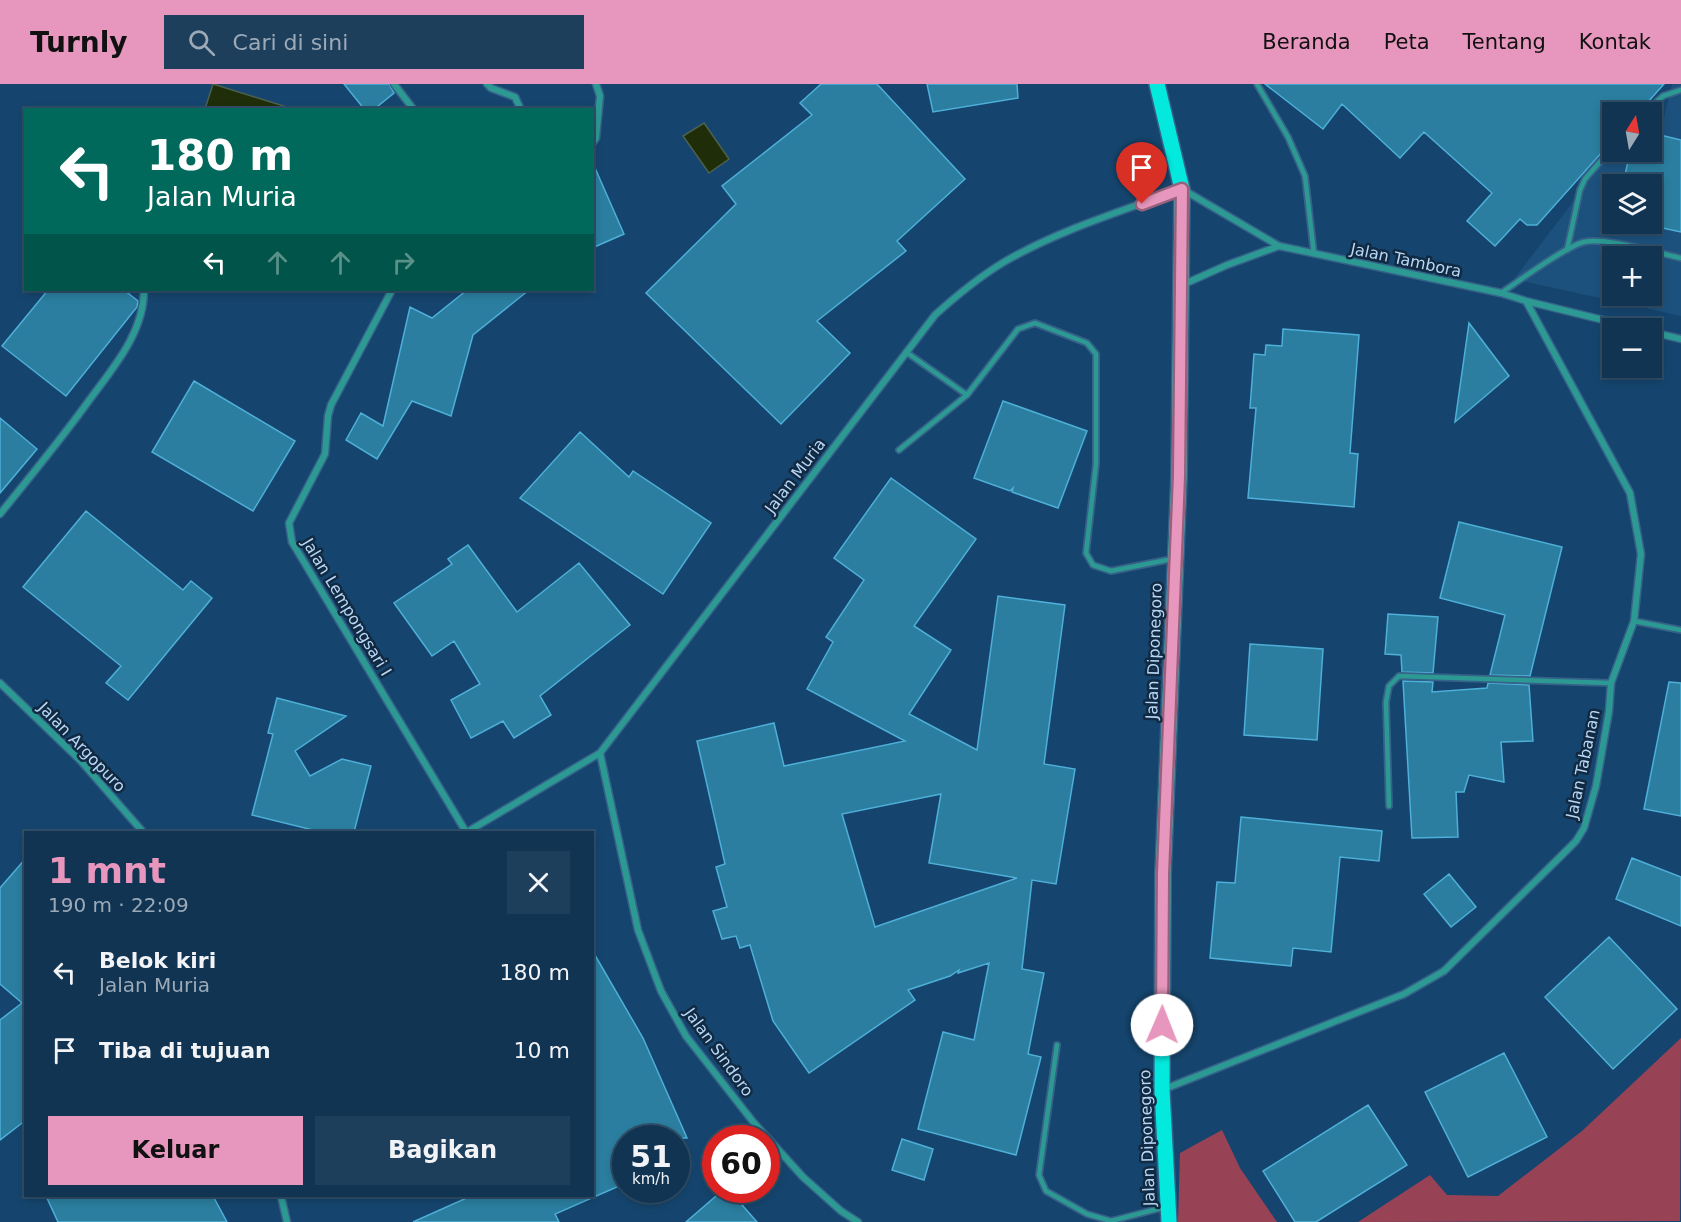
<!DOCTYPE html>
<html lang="id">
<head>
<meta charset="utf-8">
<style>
  body { margin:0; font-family:"DejaVu Sans",sans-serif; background:#1e3f5c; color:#f1f3f6; height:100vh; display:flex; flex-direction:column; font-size:22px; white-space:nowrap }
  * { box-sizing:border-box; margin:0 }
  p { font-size:20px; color:#9caab8 }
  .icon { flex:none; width:33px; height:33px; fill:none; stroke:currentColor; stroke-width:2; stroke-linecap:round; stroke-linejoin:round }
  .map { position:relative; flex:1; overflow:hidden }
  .side { position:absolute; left:24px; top:747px; width:570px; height:366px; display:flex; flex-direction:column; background:#103452; border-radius:0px; box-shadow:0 3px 9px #0003,0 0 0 2px #304f69 }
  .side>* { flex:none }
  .hud { position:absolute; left:24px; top:24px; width:570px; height:183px; border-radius:0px; box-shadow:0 3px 9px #0003,0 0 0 2px #304f69; background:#00695c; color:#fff; overflow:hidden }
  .needle { width:39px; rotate:11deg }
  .controls { position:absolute; left:1602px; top:18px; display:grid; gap:12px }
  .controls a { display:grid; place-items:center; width:60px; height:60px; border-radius:0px; background:#103452; box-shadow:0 3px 9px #0003,0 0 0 2px #304f69; font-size:30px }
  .speed { position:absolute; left:612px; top:1041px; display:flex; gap:12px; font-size:30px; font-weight:700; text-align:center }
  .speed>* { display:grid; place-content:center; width:78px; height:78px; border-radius:50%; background:#103452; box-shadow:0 3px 9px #0003,0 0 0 2px #304f69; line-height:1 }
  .speed small { font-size:15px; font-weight:400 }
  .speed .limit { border:9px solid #d22; background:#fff; color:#111 }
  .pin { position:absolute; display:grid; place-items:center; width:51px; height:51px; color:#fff; margin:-62px -26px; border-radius:50% 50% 50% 0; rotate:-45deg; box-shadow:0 0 6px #0007 }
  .pin .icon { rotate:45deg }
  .me { position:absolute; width:66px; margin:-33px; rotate:1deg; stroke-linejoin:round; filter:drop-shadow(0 0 4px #0008) }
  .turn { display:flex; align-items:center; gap:21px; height:126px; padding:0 24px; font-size:27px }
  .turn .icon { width:78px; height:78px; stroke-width:2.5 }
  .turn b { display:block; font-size:42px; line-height:51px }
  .lanes { display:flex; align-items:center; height:57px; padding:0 24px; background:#0003; justify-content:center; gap:30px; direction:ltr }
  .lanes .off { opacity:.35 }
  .round { display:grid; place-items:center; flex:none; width:63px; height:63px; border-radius:0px; background:#1e3f5c }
  .overview { display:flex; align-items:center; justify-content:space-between; height:102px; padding:0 24px }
  h1 { font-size:36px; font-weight:800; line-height:45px; color:#e797bd }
  .cta { display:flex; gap:12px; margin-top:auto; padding:12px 24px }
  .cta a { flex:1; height:69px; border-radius:0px; background:#e797bd; color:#111; font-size:24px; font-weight:800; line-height:69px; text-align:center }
  .cta a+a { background:#1e3f5c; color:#f1f3f6 }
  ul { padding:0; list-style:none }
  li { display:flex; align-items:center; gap:18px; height:78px; padding:0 24px }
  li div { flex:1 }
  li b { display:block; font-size:22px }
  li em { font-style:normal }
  header { display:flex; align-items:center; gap:36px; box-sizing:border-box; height:84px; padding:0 30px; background:#e797bd; color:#111 }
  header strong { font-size:28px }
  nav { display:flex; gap:33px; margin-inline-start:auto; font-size:21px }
  .search { width:420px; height:54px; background:#1e3f5c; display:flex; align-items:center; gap:15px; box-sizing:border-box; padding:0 21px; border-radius:0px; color:#9caab8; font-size:22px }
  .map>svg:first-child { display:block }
</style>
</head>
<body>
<header>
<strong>Turnly</strong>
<div class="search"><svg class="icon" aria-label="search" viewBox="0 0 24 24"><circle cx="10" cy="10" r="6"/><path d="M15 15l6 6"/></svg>Cari di sini</div>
<nav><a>Beranda</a><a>Peta</a><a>Tentang</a><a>Kontak</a></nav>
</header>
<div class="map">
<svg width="1681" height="1138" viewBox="0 0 1681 1138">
  <rect width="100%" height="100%" fill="#15456e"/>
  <!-- built -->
  <path fill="#1c517d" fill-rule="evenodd" d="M1672,0h9v232l-167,-37 98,-128 40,1v-24l9,2zM1612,100h40v40h-40zM1612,172h40v40h-40z"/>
  <!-- green -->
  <path fill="#984255" d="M1681,954l-1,183 -322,1 72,-47 17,20 51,1 84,-65z
    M1222,1046l18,38 37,54h-99l2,-69z"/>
  <!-- water -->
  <path fill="#1f2e08" stroke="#4d614f" stroke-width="1.5" d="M213,0l80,25h-88z
    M704,39l25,36 -20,14 -26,-37z"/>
  <!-- building -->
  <path fill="#2b7e9f" stroke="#4eafd8" stroke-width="1.5" fill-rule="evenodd" d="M344,0h45l5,9 -21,17h-8z
    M821,0h56l88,95 -68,62 9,10 -89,70 33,32 -69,71 -135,-131 90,-89 -14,-18 90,-71 -12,-12z
    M927,0h90l1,14 -85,14z
    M1265,0h399l-25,28h-27v29l-75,84h-10l-7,-6 -25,27 -28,-25 25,-28 -68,-61 -24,26 -58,-54 -19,25z
    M1652,49l29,7v92l-37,-8h8v-40h-29l7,-32h22z
    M592,77l32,73 -32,14z
    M48,206h76l14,11 -1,6 -71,89 -64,-50z
    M467,206h62l-56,45 -22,81 -39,-15 -35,58 -31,-19 15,-27 22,13 27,-119 22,11z
    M1469,239l40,53 -54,46z
    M1283,245l76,6 -9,118 8,1 -4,53 -106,-9 8,-90h-6l4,-54 11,1 1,-10 16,1z
    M194,297l101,60 -42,70 -101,-59z
    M1003,317l84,30 -29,77 -46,-16 1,-4 -3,3 -36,-13z
    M0,334l37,31 -37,44z
    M580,348l49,45 4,-6 78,52 -48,71 -143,-96z
    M891,394l85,61 -62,87 37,24 -42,64 68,36 21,-154 67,9 -21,159 31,5 -19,115 -24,-4 -10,89 22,4 -16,81 13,3 -25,98 -98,-26 25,-97 31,8 15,-77 -31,10 1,-3 -9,6 -42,14 7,10 -106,73 -36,-52 -23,-76 -10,3 -4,-12 -14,3 -9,-28 14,-4 -11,-40 9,-3 -28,-123 77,-18 10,43 121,-25 -98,-52 26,-47 -7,-5 38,-57 -30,-22zM941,710l-12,69 88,15 -142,49 -33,-113z
    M86,427l97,79 8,-9 21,17 -84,102 -22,-17 15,-17 -98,-79z
    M1459,438l103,25 -32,129 -40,-1 15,-60 -65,-17z
    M468,461l49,67 62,-49 51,62 -90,71 11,19 -37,23 -11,-17 -32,17 -20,-38 29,-16 -26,-43 -22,15 -38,-53 58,-39 -4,-5z
    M1388,530l50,3 -5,56 -31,-1 -1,-17 -16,-1z
    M1250,560l73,5 -6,91 -73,-5z
    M1403,597l30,1 -1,10 55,-4 1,-5 41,2 4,56 -32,1 3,40 -35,-7 -5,17h-8l2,45 -46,1z
    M1669,598l12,1v133l-37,-7z
    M277,614l69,18 -51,35 15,25 32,-17 29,7 -17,66h-33l-69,-17 21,-81 -5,-1z
    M1241,733l141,14 -3,30 -39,-4 -9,95 -38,-4 -2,18 -81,-8 7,-76 18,1z
    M26,774v262l-26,20v-120l22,-17 -22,-19v-96z
    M1632,774l49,19v49l-65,-27z
    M1449,790l27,33 -25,20 -27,-33z
    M1609,853l68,72 -64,60 -68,-72z
    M592,866l51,88 44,100h-61v45l-71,31 4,8h-146l58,-26h121z
    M1504,969l43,84 -79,40 -43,-85z
    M1368,1021l39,60 -91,57h-21l-32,-51z
    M902,1055l31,10 -9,31 -32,-10z
    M723,1106h6l28,32h-71z
    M46,1112h167l14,26h-169z"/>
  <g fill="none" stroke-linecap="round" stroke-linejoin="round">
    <!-- lane casing -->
    <g stroke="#366289" stroke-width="8">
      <path id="lane" d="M1257,0l31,53 17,39 9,78
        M1645,28l18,-16 18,-6
        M1567,166l13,-60 5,-11 27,-31
        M1501,209c18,-12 65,-47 83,-51 24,-5 72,11 97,16
        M906,268l61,43 51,-66 17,-6 52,20 9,11v110l-10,89 7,12 18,6 61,-12
        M899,366l68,-55
        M1634,537l47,9
        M1389,722l-3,-104 3,-16 10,-10 212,7
        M1057,961l-18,130 7,16 41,23 24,7 54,-14"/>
    </g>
    <!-- street casing -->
    <g stroke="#366289" stroke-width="9">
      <path id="street" d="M394,0l20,26
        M487,0l4,4 24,9 6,13
        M592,60l4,-6 4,-42 -4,-12
        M1182,201l45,-20 52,-19
        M392,206l-61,115 -3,11 -3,38 -36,69 3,19 174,290
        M1652,248l29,7
        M0,430c29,-36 58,-71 85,-108 25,-35 59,-71 59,-116
        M0,599l80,77 63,72
        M600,669l38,177 23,61 25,45 68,87 49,54 38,34 17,11
        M467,748l133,-79 335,-438c21,-19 44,-38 69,-53 55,-32 118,-51 178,-73l97,57 222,47 25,8 110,27
        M1162,1006l242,-96 40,-23 119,-117 13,-13 8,-13 12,-42 13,-75 2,-28 23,-62 7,-67 -11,-61 -104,-192
        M281,1112l6,26"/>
    </g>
    <!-- primary casing -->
    <g stroke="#366289" stroke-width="18">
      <path id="primary" d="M1157,0l25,105 -3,287 -16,398 -1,216 7,132"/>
    </g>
    <!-- lane -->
    <use href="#lane" stroke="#2c9a93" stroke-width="4.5"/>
    <!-- street -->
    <use href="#street" stroke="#2c9a93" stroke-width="6"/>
    <!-- primary -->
    <use href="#primary" stroke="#04e9de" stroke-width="15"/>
  </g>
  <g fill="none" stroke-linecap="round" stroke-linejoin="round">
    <!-- route casing -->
    <g stroke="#96627b" stroke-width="15">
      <path id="route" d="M1142,120l40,-15 -3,287 -16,398 -1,151"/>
    </g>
    <!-- route -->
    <use href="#route" stroke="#e797bd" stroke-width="10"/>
  </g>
  <g text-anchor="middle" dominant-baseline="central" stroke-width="5" stroke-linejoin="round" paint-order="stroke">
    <!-- street labels -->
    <g font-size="16" fill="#b8d7f6" stroke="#112a42">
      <text transform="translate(1406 176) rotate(12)">Jalan Tambora</text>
      <text transform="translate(795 392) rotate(-53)">Jalan Muria</text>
      <text transform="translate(347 523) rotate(59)">Jalan Lempongsari I</text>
      <text transform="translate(1154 567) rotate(-88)">Jalan Diponegoro</text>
      <text transform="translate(82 663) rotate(46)">Jalan Argopuro</text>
      <text transform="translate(1583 680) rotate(-78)">Jalan Tabanan</text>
      <text transform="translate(719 968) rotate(54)">Jalan Sindoro</text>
      <text transform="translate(1147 1054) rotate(-92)">Jalan Diponegoro</text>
    </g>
  </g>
</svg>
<div class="controls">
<a><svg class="needle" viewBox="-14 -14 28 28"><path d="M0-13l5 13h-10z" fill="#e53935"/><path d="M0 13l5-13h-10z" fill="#9caab8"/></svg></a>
<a><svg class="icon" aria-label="layers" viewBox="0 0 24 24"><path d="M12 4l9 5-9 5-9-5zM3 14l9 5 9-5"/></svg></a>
<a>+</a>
<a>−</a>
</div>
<div class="speed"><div>51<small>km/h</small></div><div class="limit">60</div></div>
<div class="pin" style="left:1142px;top:120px;background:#d93025"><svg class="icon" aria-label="arrive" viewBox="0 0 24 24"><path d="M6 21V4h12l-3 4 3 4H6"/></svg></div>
<svg class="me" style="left:1162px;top:941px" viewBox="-20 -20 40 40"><circle r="19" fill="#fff"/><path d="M0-13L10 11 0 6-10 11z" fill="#e797bd"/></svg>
<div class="hud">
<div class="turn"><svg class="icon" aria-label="left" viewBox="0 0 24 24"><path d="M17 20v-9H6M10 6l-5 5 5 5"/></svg><div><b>180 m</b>Jalan Muria</div></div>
<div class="lanes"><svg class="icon" aria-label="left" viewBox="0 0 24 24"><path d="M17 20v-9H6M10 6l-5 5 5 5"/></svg><svg class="icon off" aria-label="ahead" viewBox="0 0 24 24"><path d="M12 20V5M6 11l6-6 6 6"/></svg><svg class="icon off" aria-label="ahead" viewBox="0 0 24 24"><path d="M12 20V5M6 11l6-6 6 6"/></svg><svg class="icon off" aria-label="right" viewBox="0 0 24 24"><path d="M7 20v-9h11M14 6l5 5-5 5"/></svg></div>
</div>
<section class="side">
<div class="overview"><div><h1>1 mnt</h1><p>190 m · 22:09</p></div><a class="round"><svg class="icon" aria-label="close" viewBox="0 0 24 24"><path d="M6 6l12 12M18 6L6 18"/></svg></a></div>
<ul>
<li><svg class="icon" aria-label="left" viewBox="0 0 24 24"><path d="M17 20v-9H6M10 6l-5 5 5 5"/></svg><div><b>Belok kiri</b><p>Jalan Muria</p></div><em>180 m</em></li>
<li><svg class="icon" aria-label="arrive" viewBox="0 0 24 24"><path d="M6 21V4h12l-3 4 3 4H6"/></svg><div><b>Tiba di tujuan</b></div><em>10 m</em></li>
</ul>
<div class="cta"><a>Keluar</a><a>Bagikan</a></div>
</section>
</div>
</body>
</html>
